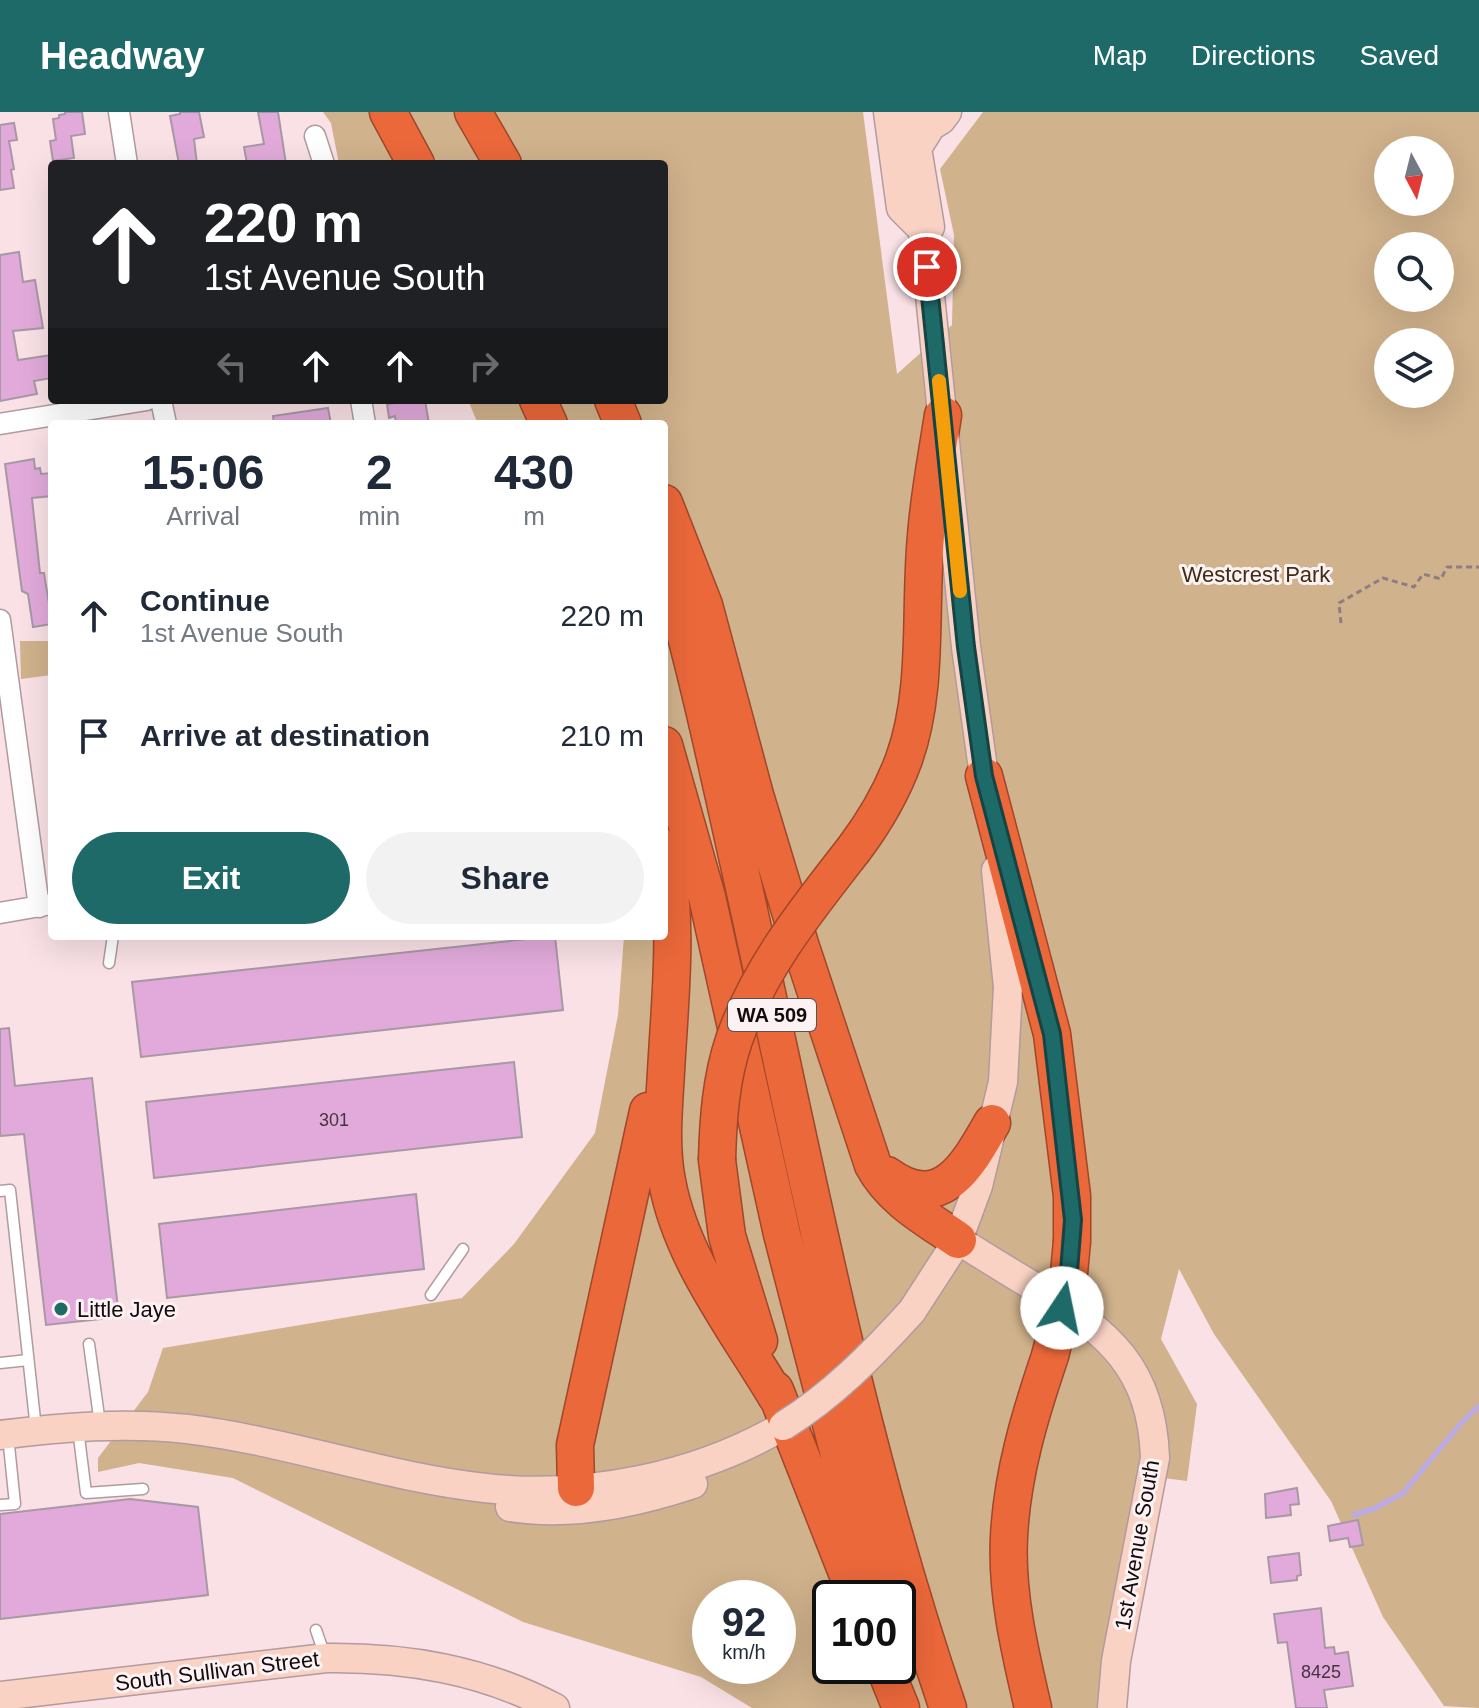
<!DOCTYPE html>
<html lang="en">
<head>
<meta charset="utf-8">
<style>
  body { margin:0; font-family:Arial,sans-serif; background:#f2f2f3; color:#1f2937; height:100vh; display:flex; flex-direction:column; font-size:30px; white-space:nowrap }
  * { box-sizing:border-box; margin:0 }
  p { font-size:26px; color:#747a83 }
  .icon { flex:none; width:44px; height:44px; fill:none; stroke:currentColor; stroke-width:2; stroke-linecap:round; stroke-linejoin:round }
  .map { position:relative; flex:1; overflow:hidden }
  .side { position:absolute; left:48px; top:308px; width:620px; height:520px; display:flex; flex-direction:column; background:#fff; border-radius:8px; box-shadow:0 8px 32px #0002 }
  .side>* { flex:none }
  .banner { position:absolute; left:48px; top:48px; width:620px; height:244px; border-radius:8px; box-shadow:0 8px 32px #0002; background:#202124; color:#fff; overflow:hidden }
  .needle { width:52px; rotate:173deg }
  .tools { position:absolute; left:1374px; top:24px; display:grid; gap:16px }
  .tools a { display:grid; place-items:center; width:80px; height:80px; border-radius:50%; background:#fff; box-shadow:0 8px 32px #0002; font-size:40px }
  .speed { position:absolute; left:692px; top:1468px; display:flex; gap:16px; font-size:40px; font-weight:700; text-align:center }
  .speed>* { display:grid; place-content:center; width:104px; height:104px; border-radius:50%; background:#fff; box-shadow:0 8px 32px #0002; line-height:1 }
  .speed small { font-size:20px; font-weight:400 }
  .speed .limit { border:4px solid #111; border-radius:12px; background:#fff; color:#111 }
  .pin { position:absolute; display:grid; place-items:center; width:68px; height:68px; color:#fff; margin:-34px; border:4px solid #fff; border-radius:50%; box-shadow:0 2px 8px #0007 }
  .me { position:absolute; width:88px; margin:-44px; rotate:11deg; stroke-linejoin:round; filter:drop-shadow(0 0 6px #0008) }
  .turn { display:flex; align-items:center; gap:28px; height:168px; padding:0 24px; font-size:36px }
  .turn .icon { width:104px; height:104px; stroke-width:2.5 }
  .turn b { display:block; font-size:56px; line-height:68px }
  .lanes { display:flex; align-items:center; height:76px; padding:0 24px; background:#0003; justify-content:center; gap:40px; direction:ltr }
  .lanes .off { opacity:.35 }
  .eta { display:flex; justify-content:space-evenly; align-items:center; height:136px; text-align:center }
  .eta b { font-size:48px; font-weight:700; line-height:56px }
  .cta { display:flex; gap:16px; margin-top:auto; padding:16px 24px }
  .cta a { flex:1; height:92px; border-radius:48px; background:#1e6a69; color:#fff; font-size:32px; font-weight:700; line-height:92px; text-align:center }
  .cta a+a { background:#f2f2f3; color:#1f2937 }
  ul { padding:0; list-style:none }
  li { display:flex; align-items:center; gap:24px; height:120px; padding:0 24px }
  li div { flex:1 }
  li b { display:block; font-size:30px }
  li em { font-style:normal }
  header { display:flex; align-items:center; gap:48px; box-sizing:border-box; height:112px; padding:0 40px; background:#1e6a69; color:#fff }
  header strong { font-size:38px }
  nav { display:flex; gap:44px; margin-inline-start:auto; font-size:28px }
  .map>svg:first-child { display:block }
</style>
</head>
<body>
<header>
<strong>Headway</strong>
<nav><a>Map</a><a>Directions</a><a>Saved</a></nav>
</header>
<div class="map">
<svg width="1479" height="1596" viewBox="0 0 1479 1596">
  <rect width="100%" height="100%" fill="#f9e1e5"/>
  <!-- green -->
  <path fill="#d0b28c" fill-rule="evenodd" d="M323,0h540l34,262 55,-49 2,-90 -14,-66 43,-57h496v1596l-35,-2 -61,-89 -52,-116 -117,-167 -35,-65 -18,70 36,65 -10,77 -47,-6 -37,233h-351l-51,-31 -178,-55 -290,-144 -94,-15 -41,9v-14l50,-66 15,-44 299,-50 52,-54 81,-111 23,-118 6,-79h40v-512h-186l-10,-24h196v-236h-325l-8,-41zM1388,38h52v52h-52zM1388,134h52v52h-52zM1388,230h52v52h-52zM710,1486h68v68h-68zM830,1486h68v68h-68z
    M20,529h32v34l-31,4z"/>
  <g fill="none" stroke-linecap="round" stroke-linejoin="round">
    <!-- stream -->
    <path stroke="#baaae9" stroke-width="5" d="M1354,1403l19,-6 29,-15 61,-73 16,-15"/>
  </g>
  <!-- building -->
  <path fill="#e1aada" stroke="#a898a6" stroke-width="2" d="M65,0h17l3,22 -14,2 3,22 -21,3 -3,-20 6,-1 -3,-21 6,-1v-3l6,-1z
    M180,0h19l5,25 -10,2 3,25h-18l-9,-48 10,-2z
    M258,0h20l8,52h-39l-3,-17 20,-3z
    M14,11l3,17 -8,1 5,28 -3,1 3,18 -14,2v-65z
    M19,140l4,30 12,-2 8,48 -30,3 5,29 34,-5v23l-18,3 3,13 -37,7v-146z
    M396,288h29l4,24h-33l-1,-8 -6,2 -2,-14 10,-1z
    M328,296l3,16h-57l-1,-8z
    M34,347l1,10 5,-1 1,6 11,-1v23l-20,2 8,75h4l5,31 3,-1v21l-19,3 -5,-33 -6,-3 -17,-127z
    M555,824l8,74 -422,47 -9,-75z
    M9,916l6,58 77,-8 27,239 -73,8 -22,-191 -24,2v-107z
    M514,950l8,75 -368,41 -8,-76z
    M416,1082l8,75 -257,29 -8,-74z
    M1297,1376l2,16 -9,1 1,10 -25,3 -1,-24z
    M130,1387l68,8 10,88 -208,24v-105z
    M1358,1408l5,25 -13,2 -2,-9 -18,3 -2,-15z
    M1299,1441l2,22 -4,1v4l-26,3 -3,-26z
    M1321,1496l4,40 9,-1 1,7 13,-2 5,34 -29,4 3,18h-31l-9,-66 -9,1 -4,-29z"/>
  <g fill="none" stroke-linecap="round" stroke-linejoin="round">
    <!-- lane casing -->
    <g stroke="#b19b9f" stroke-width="13">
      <path id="lane" d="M109,851l4,-27
        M0,1079l10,-1 26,239
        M431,1183l32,-46
        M89,1232l11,80
        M0,1251l28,-3
        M78,1317l8,64 57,-4
        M0,1393l15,-1 -7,-68
        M316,1518l9,26"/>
    </g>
    <!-- street casing -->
    <g stroke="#b19b9f" stroke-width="23">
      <path id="street" d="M119,0l8,52
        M315,24l9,28
        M161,288l5,24
        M361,288l4,24
        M0,312l147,-24
        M0,508l39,287
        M0,801l52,-9"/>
    </g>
    <!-- secondary casing -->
    <g stroke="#b19b9f" stroke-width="31">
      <path id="secondary" d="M888,0l13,96 20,20 3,9 42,410 21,150
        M916,0l1,36 13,79 -6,10
        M916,38l15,-24 10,-6 6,-8
        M958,1128c27,17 53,33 80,49 71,44 114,79 117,169l-39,203 -4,47
        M912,1199l46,-71 20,-54 25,-104 5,-95 -12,-117
        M0,1323c62,-8 125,-13 187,-6 101,12 197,48 298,59 100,11 211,-11 298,-62
        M510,1395c60,10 126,-4 183,-23
        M0,1584l326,-38c81,-1 157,12 229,50"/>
    </g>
    <!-- highway casing -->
    <g stroke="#9f472a" stroke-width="39">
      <path id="highway" d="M388,0l28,52
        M473,0l30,52
        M538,288l11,24
        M613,288l10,24
        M664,391l40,102 51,190 45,149 73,221c19,35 53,53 85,75
        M664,444c29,99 51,200 73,300 64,285 116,575 211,852
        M664,633l43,152 75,337 94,364
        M984,664l68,258 20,162v45
        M664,736c15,75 6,149 2,224 -2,36 -6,73 1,109 14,78 69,148 109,215
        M854,737c21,-28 38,-57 50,-90 25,-70 15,-150 22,-223 3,-41 11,-81 17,-121
        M717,1048l10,76 32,105
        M887,1063c54,39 80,-8 105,-52
        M775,1278l78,198
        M576,1376l-1,-43 73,-334
        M884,1554l17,42
        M1033,1596c-13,-56 -27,-114 -24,-171 3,-63 21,-122 41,-181"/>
    </g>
    <!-- path -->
    <path stroke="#8e7e81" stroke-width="3" stroke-dasharray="6 4" stroke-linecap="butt" d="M1341,511l-2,-20 44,-25 31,9 9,-13 18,5 6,-12h32"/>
    <!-- lane -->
    <use href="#lane" stroke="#fff" stroke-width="10"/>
    <!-- street -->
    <use href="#street" stroke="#fff" stroke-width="20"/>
    <!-- secondary -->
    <use href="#secondary" stroke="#f9d2c4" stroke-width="28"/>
    <!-- highway -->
    <use href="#highway" stroke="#eb683a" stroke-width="36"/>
    <!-- secondary-bridge casing -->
    <g stroke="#b19b9f" stroke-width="31" stroke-linecap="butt">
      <path id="secondary-bridge" d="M783,1314c50,-31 89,-71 129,-115"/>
    </g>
    <!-- highway-bridge casing -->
    <g stroke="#9f472a" stroke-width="39" stroke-linecap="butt">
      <path id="highway-bridge" d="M717,1048c1,-40 4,-82 17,-120 25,-72 74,-132 120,-191
        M1050,1244l18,-72 4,-43"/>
    </g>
    <!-- secondary-bridge -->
    <use href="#secondary-bridge" stroke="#f9d2c4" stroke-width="28"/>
    <!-- highway-bridge -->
    <use href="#highway-bridge" stroke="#eb683a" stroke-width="36"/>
  </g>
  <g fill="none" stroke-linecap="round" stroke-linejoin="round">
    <!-- route casing -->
    <g stroke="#144544" stroke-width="20">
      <path id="route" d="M927,155l39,380 18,129 68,258 21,186 -5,64 -6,24"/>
    </g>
    <!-- route -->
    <use href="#route" stroke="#1e6a69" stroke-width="14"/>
    <!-- slow -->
    <path stroke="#f59e0b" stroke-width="14" d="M939,269l21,210"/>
  </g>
  <!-- markers -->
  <circle fill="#1e6a69" stroke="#fcf2f4" stroke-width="3" cx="61" cy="1197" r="8"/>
  <g text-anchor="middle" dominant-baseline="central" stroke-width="6" stroke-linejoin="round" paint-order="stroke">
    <!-- number labels -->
    <g font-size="18" fill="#463340">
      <text x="334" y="1008">301</text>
      <text x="1321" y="1560">8425</text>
    </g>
    <!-- shield labels -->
    <rect fill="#fcf2f4" stroke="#595052" stroke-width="2" x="728" y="887" width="88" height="32" rx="6"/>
    <g font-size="20" font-weight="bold" fill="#130b0d">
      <text x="772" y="903">WA 509</text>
    </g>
    <!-- park labels -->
    <g font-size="22" fill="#3f2c12" stroke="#fcf2f4">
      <text x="1256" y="462">Westcrest Park</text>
    </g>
    <!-- poi labels -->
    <g font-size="22" fill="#130b0d" stroke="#fcf2f4" text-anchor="start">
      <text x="77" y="1197">Little Jaye</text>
    </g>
    <!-- street labels -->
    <g font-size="22" fill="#130b0d" stroke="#fcf2f4">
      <text transform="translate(1137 1433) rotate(-80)">1st Avenue South</text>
      <text transform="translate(217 1559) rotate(-7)">South Sullivan Street</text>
    </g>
  </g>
</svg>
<div class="tools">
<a><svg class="needle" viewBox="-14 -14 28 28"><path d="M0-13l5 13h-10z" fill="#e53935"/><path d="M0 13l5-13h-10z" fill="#747a83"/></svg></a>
<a><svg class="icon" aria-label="search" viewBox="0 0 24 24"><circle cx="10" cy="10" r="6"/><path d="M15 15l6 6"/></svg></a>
<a><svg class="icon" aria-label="layers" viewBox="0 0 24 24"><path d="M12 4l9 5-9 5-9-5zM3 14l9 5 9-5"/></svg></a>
</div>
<div class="speed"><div>92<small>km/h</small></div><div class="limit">100</div></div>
<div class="pin" style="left:927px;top:155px;background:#d93025"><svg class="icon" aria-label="arrive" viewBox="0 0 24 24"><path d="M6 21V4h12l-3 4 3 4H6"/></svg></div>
<svg class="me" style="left:1062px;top:1196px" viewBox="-20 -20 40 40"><circle r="19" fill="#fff"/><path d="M0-13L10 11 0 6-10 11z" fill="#1e6a69"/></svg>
<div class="banner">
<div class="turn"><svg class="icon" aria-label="ahead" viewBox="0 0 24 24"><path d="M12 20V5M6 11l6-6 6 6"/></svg><div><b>220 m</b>1st Avenue South</div></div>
<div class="lanes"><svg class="icon off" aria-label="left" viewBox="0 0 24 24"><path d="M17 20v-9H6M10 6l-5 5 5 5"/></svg><svg class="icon" aria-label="ahead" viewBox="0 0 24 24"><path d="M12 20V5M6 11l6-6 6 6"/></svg><svg class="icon" aria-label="ahead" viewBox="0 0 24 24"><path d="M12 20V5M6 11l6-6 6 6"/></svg><svg class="icon off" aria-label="right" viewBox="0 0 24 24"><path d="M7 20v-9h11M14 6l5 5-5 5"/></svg></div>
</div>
<section class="side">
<div class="eta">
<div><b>15:06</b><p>Arrival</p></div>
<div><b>2</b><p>min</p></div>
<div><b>430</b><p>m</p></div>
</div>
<ul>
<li><svg class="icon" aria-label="ahead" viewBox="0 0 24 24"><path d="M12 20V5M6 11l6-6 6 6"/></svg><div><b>Continue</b><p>1st Avenue South</p></div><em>220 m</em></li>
<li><svg class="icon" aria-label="arrive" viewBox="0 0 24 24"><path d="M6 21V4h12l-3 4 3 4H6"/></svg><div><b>Arrive at destination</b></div><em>210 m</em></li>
</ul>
<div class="cta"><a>Exit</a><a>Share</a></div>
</section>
</div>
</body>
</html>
